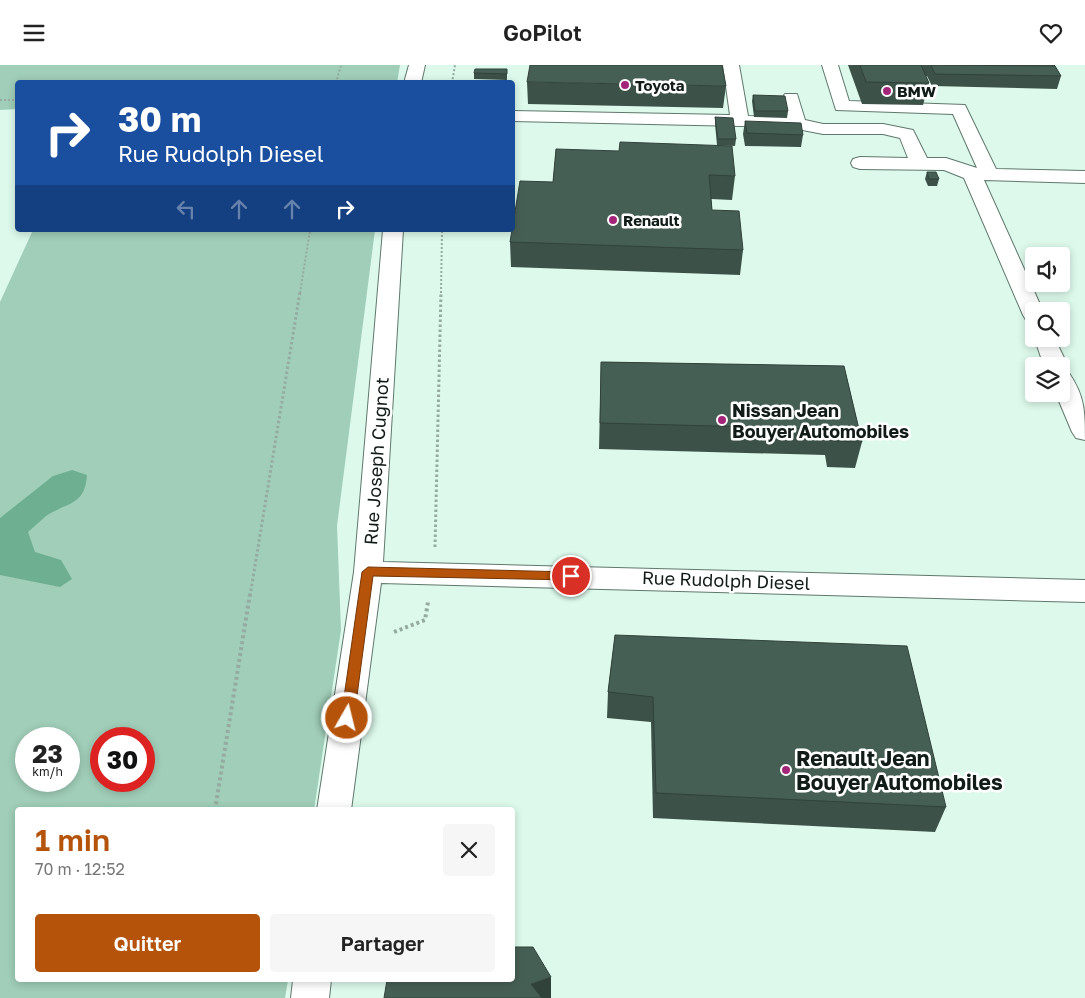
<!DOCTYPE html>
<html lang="fr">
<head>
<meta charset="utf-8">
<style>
  body { margin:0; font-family:"Golos Text",sans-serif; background:#f6f6f6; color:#222; height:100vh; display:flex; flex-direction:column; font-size:19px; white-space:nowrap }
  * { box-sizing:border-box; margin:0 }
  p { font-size:16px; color:#767676 }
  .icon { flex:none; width:28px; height:28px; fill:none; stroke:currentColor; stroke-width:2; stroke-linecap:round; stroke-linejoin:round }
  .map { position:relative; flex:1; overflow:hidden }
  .drawer { position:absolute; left:15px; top:742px; width:500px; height:175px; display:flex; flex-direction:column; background:#fff; border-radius:5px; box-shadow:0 2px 8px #0003 }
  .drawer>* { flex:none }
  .banner { position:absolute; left:15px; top:15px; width:500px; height:152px; border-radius:5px; box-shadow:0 2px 8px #0003; background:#1a4fa0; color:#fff; overflow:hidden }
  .controls { position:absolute; left:1025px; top:182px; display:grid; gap:10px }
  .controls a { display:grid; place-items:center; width:45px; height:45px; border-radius:5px; background:#fff; box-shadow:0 2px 8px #0003; font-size:25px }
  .speed { position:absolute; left:15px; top:662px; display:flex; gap:10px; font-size:25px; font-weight:700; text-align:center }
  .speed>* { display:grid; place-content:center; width:65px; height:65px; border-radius:50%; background:#fff; box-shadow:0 2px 8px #0003; line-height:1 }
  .speed small { font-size:12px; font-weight:400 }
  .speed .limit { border:8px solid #d22; background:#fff; color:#111 }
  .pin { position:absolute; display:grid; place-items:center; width:42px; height:42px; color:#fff; margin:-21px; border:2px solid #fff; border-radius:50%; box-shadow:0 1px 5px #0007 }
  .me { position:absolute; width:55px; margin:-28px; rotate:8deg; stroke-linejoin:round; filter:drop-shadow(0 0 4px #0008) }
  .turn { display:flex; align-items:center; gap:18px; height:105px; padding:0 20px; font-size:22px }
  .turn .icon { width:65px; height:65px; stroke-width:2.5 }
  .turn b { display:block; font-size:35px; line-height:42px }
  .lanes { display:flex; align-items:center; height:48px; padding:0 20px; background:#0003; justify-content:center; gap:25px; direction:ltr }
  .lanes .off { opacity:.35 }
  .round { display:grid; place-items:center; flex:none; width:52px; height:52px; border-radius:5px; background:#f6f6f6 }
  .headline { display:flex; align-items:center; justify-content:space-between; height:85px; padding:0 20px }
  h1 { font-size:30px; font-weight:600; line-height:38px; color:#b45309 }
  .primary-button { display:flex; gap:10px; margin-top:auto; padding:10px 20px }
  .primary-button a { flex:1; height:58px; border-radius:5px; background:#b45309; color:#fff; font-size:20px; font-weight:600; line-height:58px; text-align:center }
  .primary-button a+a { background:#f6f6f6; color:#222 }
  header { display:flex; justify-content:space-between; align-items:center; height:65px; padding:0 20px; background:#fff; font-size:22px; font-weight:600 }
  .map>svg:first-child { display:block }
</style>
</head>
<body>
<header><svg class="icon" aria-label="menu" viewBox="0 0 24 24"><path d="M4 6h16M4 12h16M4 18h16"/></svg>GoPilot<svg class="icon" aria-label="heart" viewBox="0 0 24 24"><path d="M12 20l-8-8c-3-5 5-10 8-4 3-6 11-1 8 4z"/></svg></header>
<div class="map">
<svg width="1085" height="933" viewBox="0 0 1085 933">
  <rect width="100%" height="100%" fill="#dcf9eb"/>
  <!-- green -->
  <path fill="#a0ceb8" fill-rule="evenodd" d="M0,0h400l-3,18h-379l-1,26 -17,1z
    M33,165h342l-38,296 4,104 -27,180h-296v170h270l-3,18h-285v-696zM26,674h43v42h-43zM101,674h43v42h-43z"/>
  <!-- water -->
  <path fill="#6eaf92" d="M72,405l15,5c-2,31 -20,27 -41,41 -6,5 -12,11 -18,16l7,20 26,8 11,19 -12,8 -60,-12v-57l53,-42z"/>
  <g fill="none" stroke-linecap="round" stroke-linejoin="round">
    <!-- minor casing -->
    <g stroke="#5f786c" stroke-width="2">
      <path id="minor" d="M409,0h16l-4,18h-17z
        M723,0h16l9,51 39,1 -5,-19 3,-4h12l8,26 18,4h60l30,6 14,28h19l31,10 -24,-54 -117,-4 -14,-45h16l11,36 116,4 31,64 89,2v12l-101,-3 59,131h-9v11l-8,-2 -3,-5 -59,-137 -20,-8 -84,-1 -7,-2 -2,-4 2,-4 7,-2 48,1 -8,-20 -17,-4h-60l-36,-7 -275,-6 1,-10 217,4z
        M383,165h20l-20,332 702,18v22l-704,-19 -30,227h-34l37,-238z
        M1034,272l21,2 13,27 -5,5 6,2c16,23 16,40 16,67l-9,-2 -4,-6 -16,-38h5v-28h-17z
        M293,915h38l-2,18h-38z"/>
    </g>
    <!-- path-far2 -->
    <path stroke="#95aba1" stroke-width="2" stroke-dasharray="2 2" stroke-linecap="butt" d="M336,18l5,-18
      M452,18l3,-18
      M0,35h18
      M300,228l10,-63
      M441,228l1,-63"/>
    <!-- path-far1 -->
    <path stroke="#95aba1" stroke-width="3" stroke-dasharray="2.5 2.5" stroke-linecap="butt" d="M435,482l6,-255
      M250,531l50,-304"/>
    <!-- path -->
    <path stroke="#95aba1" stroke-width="4" stroke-dasharray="3 3" stroke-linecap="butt" d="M394,567l31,-12 3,-18
      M215,745l35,-216"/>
    <!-- minor -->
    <use href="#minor" fill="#fff" fill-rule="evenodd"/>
  </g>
  <!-- wall -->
  <path fill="#3c5248" d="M848,0h207v1l6,10 -4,13 -125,-3 -5,-10h-1l3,7 -6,22 -61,-1z
    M507,4v11l-33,-1v-6z
    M527,17l199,4 -3,22 -195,-4z
    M753,30l35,16 -1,7 -33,-1 -2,-16z
    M715,52l21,22 -1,7 -18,-1 -2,-21z
    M745,56l58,14 -2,12 -56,-1 -2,-12z
    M556,84l179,27 -3,24 -21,-1 1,11 31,40 -3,25 -229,-8 -1,-25 43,-60z
    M927,107l12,7 -2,7h-9l-3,-7z
    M601,297l243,4 18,76 -7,26 -28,-1 -2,-12 -226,-6z
    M615,570l331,172 -11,25 -282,-14 -2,-96 -44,-4 1,-26z"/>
  <!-- shaded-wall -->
  <path fill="#31423b" d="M551,912v21h-19l-1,-14z"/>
  <!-- building -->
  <path fill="#465f54" stroke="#31423b" d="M530,0h192l4,21 -199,-4z
    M860,0h61l8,18 -63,-1z
    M931,0l124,1 6,10 -126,-2z
    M475,4h32v5l-33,-1z
    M753,30l32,1 3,15h-33z
    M715,52l18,1 3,21h-18z
    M745,56l56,2 2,12 -56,-2z
    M620,77l112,4 3,30 -26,-1 3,35 27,1 4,39 -233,-8 10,-61 33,1 3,-33 63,2z
    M927,107h9l3,7h-10z
    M601,297l243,4 18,76 -29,-1 -2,-12 -231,-6z
    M615,570l292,11 39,161 -290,-14 -3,-96 -45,-5z
    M512,882h21l18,30 -20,7 11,14h-158l3,-18h125z"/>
  <!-- route -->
  <path fill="#b45309" stroke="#753606" d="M368,502l203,5 6,4 -6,4 -198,-4 -19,142 -7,6 -6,-6 21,-146z"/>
  <!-- markers -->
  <g fill="#a22579" stroke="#fff" stroke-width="2">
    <circle cx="625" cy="20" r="5"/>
    <circle cx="887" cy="26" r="5"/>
    <circle cx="613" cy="155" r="5"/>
    <circle cx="722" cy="355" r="5"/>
    <circle cx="786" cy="705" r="5"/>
  </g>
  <g text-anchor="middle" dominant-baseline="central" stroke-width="5" stroke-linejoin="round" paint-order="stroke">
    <!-- far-poi labels -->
    <g font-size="15" font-weight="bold" fill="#111b17" stroke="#fff" text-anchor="start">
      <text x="635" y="20">Toyota</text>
      <text x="897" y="26">BMW</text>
      <text x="623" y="155">Renault</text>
    </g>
    <!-- poi labels -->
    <g font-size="18" font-weight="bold" fill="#111b17" stroke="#fff" text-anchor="start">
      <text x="732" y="345">Nissan Jean<tspan x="732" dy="21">Bouyer Automobiles</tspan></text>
    </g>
    <!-- street labels -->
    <g font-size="18" fill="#111b17" stroke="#fff">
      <text transform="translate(376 396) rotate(-86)">Rue Joseph Cugnot</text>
      <text transform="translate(726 515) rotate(2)">Rue Rudolph Diesel</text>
    </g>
    <!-- near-poi labels -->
    <g font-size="21" font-weight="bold" fill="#111b17" stroke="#fff" text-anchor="start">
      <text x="796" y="693">Renault Jean<tspan x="796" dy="24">Bouyer Automobiles</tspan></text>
    </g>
  </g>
</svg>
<div class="controls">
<a><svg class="icon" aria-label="sound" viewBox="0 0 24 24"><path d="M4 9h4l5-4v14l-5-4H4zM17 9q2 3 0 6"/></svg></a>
<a><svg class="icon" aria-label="search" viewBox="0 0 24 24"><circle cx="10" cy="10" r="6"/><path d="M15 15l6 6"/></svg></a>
<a><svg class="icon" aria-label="layers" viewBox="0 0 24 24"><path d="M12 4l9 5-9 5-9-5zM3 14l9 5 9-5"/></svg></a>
</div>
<div class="speed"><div>23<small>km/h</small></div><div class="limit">30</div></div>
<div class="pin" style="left:571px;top:511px;background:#d93025"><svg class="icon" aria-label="arrive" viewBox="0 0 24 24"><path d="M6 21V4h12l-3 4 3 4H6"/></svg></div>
<svg class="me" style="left:347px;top:653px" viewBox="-20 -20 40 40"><circle r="17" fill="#b45309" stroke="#fff" stroke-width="3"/><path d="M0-11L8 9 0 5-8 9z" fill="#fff"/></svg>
<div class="banner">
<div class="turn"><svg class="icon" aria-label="right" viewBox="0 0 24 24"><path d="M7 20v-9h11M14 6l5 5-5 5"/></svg><div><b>30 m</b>Rue Rudolph Diesel</div></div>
<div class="lanes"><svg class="icon off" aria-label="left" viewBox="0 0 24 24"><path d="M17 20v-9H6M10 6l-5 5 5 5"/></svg><svg class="icon off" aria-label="ahead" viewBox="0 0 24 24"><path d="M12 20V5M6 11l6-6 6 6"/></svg><svg class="icon off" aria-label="ahead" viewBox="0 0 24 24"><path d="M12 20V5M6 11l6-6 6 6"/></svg><svg class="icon" aria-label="right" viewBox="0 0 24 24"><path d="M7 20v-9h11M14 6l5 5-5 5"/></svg></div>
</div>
<section class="drawer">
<div class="headline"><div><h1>1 min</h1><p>70 m · 12:52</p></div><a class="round"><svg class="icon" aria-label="close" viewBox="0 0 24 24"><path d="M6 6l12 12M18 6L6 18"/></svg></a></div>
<div class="primary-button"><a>Quitter</a><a>Partager</a></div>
</section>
</div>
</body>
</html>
